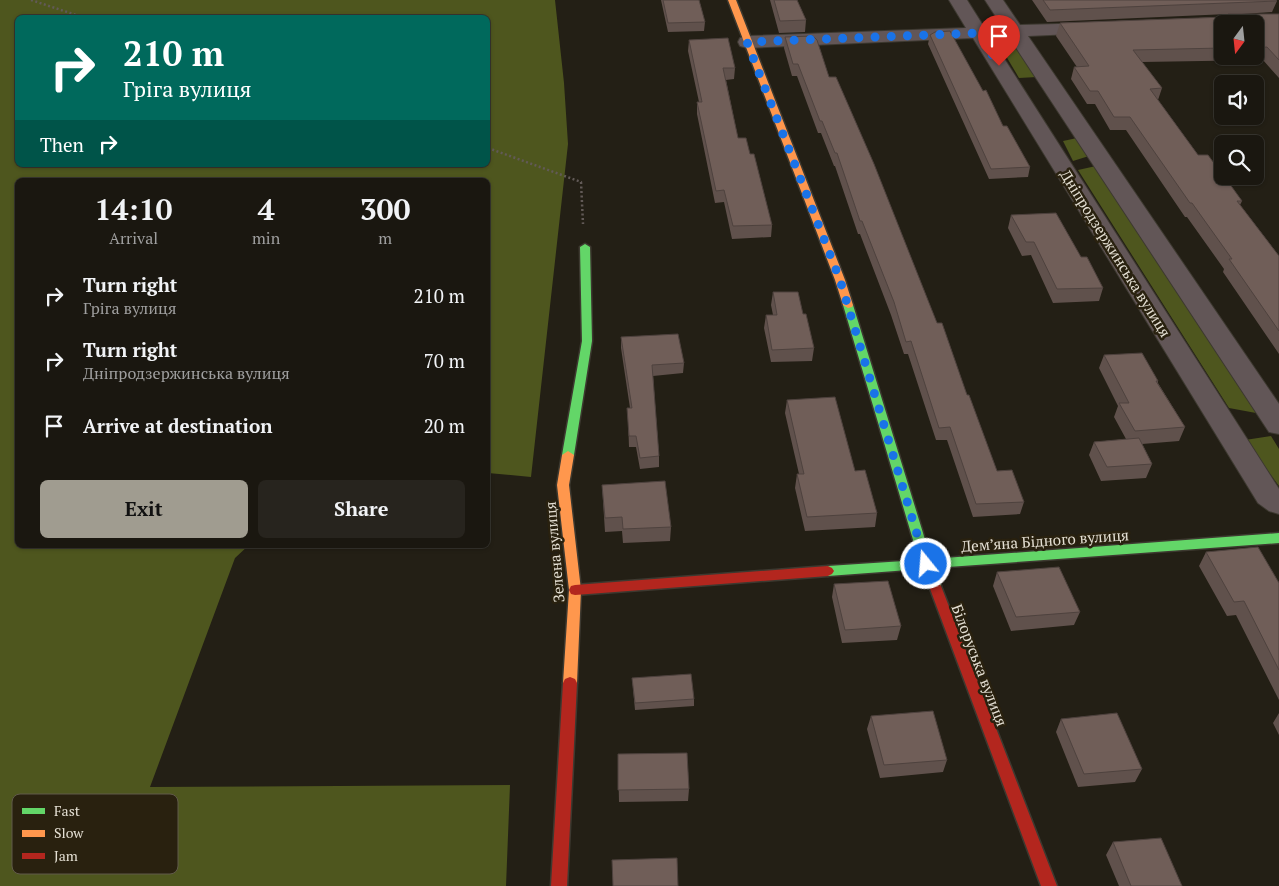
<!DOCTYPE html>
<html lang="en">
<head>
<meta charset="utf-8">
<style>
  body { margin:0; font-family:"PT Serif",serif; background:#27241e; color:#f1f3f6; height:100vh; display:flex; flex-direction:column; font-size:19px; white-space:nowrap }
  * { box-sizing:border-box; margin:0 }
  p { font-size:16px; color:#9f9f9f }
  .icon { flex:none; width:28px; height:28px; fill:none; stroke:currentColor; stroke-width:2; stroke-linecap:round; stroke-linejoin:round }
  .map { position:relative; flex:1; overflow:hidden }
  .drawer { position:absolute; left:15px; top:178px; width:475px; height:370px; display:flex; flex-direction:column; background:#1a1710; border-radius:8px; box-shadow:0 1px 4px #0004,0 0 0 1px #383630 }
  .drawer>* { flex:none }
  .banner { position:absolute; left:15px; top:15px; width:475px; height:152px; border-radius:8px; box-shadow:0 1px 4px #0004,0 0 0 1px #383630; background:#00695c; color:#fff; overflow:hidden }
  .needle { width:32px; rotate:195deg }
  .tools { position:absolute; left:1214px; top:15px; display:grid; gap:10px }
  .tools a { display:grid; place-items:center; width:50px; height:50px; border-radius:8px; background:#1a1710; box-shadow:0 1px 4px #0004,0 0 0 1px #383630; font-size:25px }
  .pin { position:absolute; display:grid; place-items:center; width:42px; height:42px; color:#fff; margin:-51px -21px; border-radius:50% 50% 50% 0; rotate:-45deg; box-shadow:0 0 5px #0007 }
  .pin .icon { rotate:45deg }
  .me { position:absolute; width:55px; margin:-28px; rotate:343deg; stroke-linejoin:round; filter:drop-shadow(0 0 4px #0008) }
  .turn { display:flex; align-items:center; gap:18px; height:105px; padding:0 25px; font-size:22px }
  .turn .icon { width:65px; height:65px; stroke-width:2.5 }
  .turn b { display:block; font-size:35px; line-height:42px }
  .then { display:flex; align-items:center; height:48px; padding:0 25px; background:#0003; gap:10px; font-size:19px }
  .eta { display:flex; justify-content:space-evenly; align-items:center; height:85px; text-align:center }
  .eta b { font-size:30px; font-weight:700; line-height:35px }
  .action { display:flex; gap:10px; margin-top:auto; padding:10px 25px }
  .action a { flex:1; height:58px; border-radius:8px; background:#a09c90; color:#111; font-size:20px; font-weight:700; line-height:58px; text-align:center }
  .action a+a { background:#27241e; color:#f1f3f6 }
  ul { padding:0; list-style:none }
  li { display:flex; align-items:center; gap:15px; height:65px; padding:0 25px }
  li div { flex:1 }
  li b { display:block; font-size:19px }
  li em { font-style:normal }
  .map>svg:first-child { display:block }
</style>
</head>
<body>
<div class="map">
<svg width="1279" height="886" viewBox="0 0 1279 886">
  <rect width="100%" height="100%" fill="#231f15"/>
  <!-- forest -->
  <path fill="#4e561e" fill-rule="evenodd" d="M0,0h555l9,83 4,61 -37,333 -43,-4v-293h-470v365h231l-14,13 -85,229 360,-2 -4,101h-506zM18,18h470v147h-470z
    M1016,45l21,32 -18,1 -16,-27z
    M1077,138l12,18 -16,5 -10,-20z
    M1096,166l160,247 -27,-5 -151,-238z
    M1271,436l8,13v37l-34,-46z"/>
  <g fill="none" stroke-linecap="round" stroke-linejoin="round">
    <!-- street casing -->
    <g stroke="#3d3930" stroke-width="2">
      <path id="street" d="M949,0h18l17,27 18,-1 -17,-26h18l17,25 75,-2 6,1 3,4 -3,4 -6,1 -67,3 251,368v30l-10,-2 -260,-395 -18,1 288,451v25l-10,-3 -11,-8 -285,-465 -226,10 -7,-2 -2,-4 2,-4 7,-2 219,-8z"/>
    </g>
    <!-- fast casing -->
    <g stroke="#3d3930" stroke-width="3">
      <path id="fast" d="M585,244l5,3 2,94 -18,114 -6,4 -6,-4 20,-114 -2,-94z
        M848,302l5,3 78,254 348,-26v10l-345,25 7,18 -2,3 -4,2 -4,-2 -9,-20 -94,7 -4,-2 -2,-3 2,-3 4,-2 91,-6 -76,-255z"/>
    </g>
    <!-- slow casing -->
    <g stroke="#3d3930" stroke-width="3">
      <path id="slow" d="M728,0h8l109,280 8,25 -1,2 -4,1 -5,-3 -8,-25z
        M568,451l6,4 -5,30 12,105 -4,93 -2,4 -5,2 -5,-2 -2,-4 6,-93 -12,-105 5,-30z"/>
    </g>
    <!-- jam casing -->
    <g stroke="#3d3930" stroke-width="3">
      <path id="jam" d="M828,566l4,2 2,3 -2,3 -4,2 -253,19 -4,-1 -2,-4 2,-4 4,-1z
        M935,581l4,2 2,3 116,300h-16l-112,-300 2,-3z
        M570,677l5,2 2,4 -10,203h-16l12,-203 2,-4z"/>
    </g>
    <!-- path -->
    <path stroke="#625a57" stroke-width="2.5" stroke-dasharray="2 2.5" stroke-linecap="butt" d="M31,0l54,18
      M488,148l93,34 2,42"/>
    <!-- street -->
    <use href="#street" fill="#625657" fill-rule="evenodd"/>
    <!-- fast -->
    <use href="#fast" fill="#63d668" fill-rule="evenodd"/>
    <!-- slow -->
    <use href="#slow" fill="#ff974d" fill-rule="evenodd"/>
    <!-- jam -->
    <use href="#jam" fill="#b3261e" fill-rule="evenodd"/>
  </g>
  <!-- wall -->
  <path fill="#60514c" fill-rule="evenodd" d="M661,0h38l6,22 -1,9 -36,1z
    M768,0h29l9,20 -1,12 -26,1 -9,-33z
    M1032,0h244l1,1 -5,11 -30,2h37v64l-16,-18 -121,2 20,26 -4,12 40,55 44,46 -2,4 39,51v98l-56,-82 1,-3 -37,-52h-2l-59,-87h-16l-15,-26h-8l-16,-25 3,-12h3l-21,-31 4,-13 166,-6 2,-3 -181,8zM1222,24h33v32h-33z
    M930,35l73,91 27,41 -2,10 -39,2 -61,-135z
    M785,37l44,40 108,246 30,72 30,76 27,31 -4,12 -47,3 -26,-77h-11l-28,-86h-4l-13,-39 -31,-81h-2l-23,-68h-1l-13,-33h-3l-21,-57h-5l-8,-28z
    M689,40l46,28 -1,11 -8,1 12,58 12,16 22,71 -1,12 -39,2 -8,-37 -9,1 -18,-89v-12h2l-11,-51z
    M1011,215l70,42 22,31 -4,13 -46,2 -22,-48 -9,1 -14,-28z
    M773,292l30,22 11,34 -2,13 -41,1 -7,-34 2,-13h7l-2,-10z
    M621,337l63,26 -1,10 -30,3 6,80v11l-19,2 -4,-22h-7l-1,-28 2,-11 -9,-60z
    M1104,355l54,26v2l27,44 -6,14 -37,3 10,20 -6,14 -45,3 -12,-26 5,-13 32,-3 -12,-22 4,-11 -19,-38z
    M787,400l68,71 22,42 -2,14 -70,4 -10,-43 2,-14h2l-14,-61z
    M602,485l69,42 -1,14 -47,2 -1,-12 -17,1z
    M1206,552l73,31v117l-43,-85 -9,1 -28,-50z
    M997,572l83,40 -6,13 -63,6 -18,-45z
    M834,584l67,42 -4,14 -55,3 -10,-46z
    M632,678l62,21v7l-59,4z
    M1279,713v22l-6,-12z
    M871,716l76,44 -4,12 -63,6 -13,-49z
    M1061,719l81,50 -7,13 -57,5 -22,-55z
    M618,754l71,35 -1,12 -69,1z
    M1113,842l69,44h-63l-13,-31z"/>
  <!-- building -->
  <path fill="#705e58" stroke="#4e423e" d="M663,0h36l6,22 -37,1z
    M774,0h23l9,20 -26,1z
    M1043,0h233l1,1 -227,9z
    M1228,14h51v46l-12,-13 -12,1v-24h-33v24l-89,2 29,38 -12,1 48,66h10l14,19v2h2l18,25h-5l42,55v75l-50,-72h3l-40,-56h-2l-60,-86h-16l-16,-26h-8l-16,-24 15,-1 -29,-43 166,-6z
    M950,31l33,60 3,-1 17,36h4l23,41 -39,2 -61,-134 5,-3z
    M813,36l4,4 12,37h7l38,87 63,159h5l25,72h2l28,76 15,-1 12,32 -48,2 -26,-77 -11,1 -28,-87 -5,1 -12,-40 -32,-81h-2l-23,-68h-2l-13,-32h-2l-22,-57h-5l-8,-27z
    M728,38l7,30h-12l15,70h8l4,16h4l18,71 -39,1 -9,-36 -8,1 -19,-89h5l-13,-62z
    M1056,213l25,44h6l16,31 -46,1 -23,-47h-8l-15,-27z
    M773,292h25l5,22h3l8,34 -42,2 -6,-35h11z
    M678,334l6,29 -32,2 7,91 -19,2 -4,-22h-7l-2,-28h5l-11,-71z
    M1142,353l16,28h-2l29,46 -50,4 -16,-28h10l-25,-48z
    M835,397l20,74 10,-1 12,43 -70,4 -10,-43h7l-17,-74z
    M1139,438l13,26 -45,3 -13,-25z
    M665,481l6,46 -48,2 -1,-12 -17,1 -3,-33z
    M1258,547l21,36v87l-35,-69 -10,1 -28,-50z
    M1059,567l21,45 -64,5 -19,-45z
    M888,581l13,45 -56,4 -11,-46z
    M691,674l3,25 -59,4 -3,-25z
    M933,711l14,49 -63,5 -13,-49z
    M1117,713l25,56 -58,5 -23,-55z
    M687,753l2,36 -71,1v-36z
    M1161,838l21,48h-51l-18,-44z
    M677,858l1,28h-65l-1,-26z"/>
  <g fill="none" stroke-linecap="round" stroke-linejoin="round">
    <!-- route -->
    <path stroke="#1a73e8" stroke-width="9" stroke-dasharray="0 16.2" d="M926,564l-86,-284 -93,-238 232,-9 20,33"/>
  </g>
  <g text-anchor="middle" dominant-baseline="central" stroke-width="5" stroke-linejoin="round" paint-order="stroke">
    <!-- street labels -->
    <g font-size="15" fill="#e4dfd3" stroke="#29210f">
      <text transform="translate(1116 253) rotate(58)">Дніпродзержинська вулиця</text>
      <text transform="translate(1045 540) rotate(-4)">Дем’яна Бідного вулиця</text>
      <text transform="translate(554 552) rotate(-95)">Зелена вулиця</text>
      <text transform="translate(980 665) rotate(69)">Білоруська вулиця</text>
    </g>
  </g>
  <!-- legend -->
  <rect x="12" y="794" width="166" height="80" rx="8" fill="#29210f" stroke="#615a4a" stroke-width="1"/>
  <rect x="22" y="808" width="23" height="6" fill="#63d668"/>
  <rect x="22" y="830" width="23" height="7" fill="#ff974d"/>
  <rect x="22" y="853" width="23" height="6" fill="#b3261e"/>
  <g font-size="14" fill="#e4dfd3">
    <text x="54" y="816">Fast</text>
    <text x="54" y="838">Slow</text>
    <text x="54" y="861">Jam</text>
  </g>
</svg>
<div class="tools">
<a><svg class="needle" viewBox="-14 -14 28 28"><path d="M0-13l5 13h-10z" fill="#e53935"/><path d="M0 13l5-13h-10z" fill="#9f9f9f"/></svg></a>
<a><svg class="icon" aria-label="sound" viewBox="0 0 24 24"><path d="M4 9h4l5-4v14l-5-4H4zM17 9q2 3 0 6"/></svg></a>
<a><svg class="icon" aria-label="search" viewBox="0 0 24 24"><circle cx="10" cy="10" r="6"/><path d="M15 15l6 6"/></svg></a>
</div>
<div class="pin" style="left:999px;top:66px;background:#d93025"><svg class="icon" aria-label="arrive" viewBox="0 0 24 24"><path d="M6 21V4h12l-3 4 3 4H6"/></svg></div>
<svg class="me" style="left:926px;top:564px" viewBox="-20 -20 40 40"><circle r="17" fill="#1a73e8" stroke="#fff" stroke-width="3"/><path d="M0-11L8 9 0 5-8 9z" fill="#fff"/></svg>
<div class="banner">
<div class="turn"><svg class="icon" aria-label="right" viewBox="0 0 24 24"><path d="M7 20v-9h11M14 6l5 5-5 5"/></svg><div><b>210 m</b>Гріга вулиця</div></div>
<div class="then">Then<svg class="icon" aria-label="right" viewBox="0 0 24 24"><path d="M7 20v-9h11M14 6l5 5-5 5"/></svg></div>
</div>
<section class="drawer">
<div class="eta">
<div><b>14:10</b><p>Arrival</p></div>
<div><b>4</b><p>min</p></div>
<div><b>300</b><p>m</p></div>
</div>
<ul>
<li><svg class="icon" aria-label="right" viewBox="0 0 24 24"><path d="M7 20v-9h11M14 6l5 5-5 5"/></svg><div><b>Turn right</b><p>Гріга вулиця</p></div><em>210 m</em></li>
<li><svg class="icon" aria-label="right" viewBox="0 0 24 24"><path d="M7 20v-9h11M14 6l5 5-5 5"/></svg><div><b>Turn right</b><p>Дніпродзержинська вулиця</p></div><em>70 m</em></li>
<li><svg class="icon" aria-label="arrive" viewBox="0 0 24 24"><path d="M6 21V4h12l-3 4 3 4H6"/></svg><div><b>Arrive at destination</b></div><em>20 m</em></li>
</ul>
<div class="action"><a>Exit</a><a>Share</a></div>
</section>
</div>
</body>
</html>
